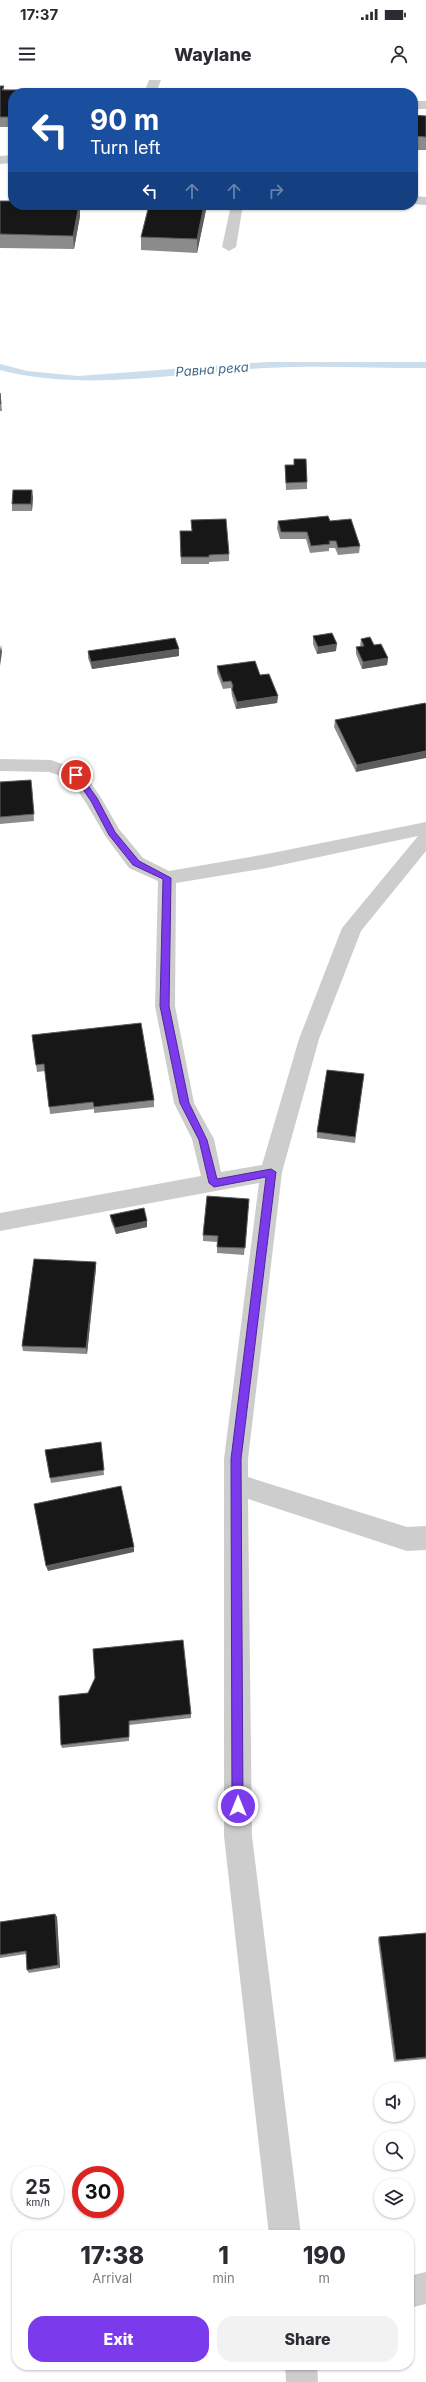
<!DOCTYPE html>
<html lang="en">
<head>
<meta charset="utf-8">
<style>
  body { margin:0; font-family:Inter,sans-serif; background:#f2f2f3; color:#2b2b33; height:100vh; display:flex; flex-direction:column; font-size:15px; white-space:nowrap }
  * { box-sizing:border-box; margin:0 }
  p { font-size:13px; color:#7c7c81 }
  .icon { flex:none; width:22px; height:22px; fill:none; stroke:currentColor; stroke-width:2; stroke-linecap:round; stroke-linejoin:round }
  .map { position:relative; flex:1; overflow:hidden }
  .drawer { position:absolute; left:12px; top:2150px; width:402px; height:140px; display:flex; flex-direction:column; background:#fff; border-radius:16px; box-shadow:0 1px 3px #0004 }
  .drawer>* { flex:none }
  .top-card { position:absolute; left:8px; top:8px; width:410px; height:122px; border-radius:16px; box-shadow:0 1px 3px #0004; background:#1a4fa0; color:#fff; overflow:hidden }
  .fabs { position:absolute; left:374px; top:2002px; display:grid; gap:8px }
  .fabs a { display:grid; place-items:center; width:40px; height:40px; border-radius:50%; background:#fff; box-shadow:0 1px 3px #0004; font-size:20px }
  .speed { position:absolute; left:12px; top:2086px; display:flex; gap:8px; font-size:20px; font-weight:700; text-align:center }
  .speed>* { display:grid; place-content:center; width:52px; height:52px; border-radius:50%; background:#fff; box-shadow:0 1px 3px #0004; line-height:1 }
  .speed small { font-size:10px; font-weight:400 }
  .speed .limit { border:6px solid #d22; background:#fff; color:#111 }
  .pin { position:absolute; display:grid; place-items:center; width:34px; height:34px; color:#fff; margin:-17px; border:2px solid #fff; border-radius:50%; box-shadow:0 1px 4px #0007 }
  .me { position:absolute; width:44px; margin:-22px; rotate:0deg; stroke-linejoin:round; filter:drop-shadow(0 0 3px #0008) }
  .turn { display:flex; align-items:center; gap:14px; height:84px; padding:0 16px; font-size:18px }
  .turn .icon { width:52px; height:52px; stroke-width:2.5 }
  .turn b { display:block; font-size:28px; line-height:34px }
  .lanes { display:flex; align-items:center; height:38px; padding:0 16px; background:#0003; justify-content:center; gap:20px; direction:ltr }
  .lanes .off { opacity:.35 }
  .eta { display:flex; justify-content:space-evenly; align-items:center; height:68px; text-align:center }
  .eta b { font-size:24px; font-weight:800; line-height:28px }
  .button { display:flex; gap:8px; margin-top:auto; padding:8px 16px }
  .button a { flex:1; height:46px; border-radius:16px; background:#7c3aed; color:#fff; font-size:16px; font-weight:800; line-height:46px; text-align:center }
  .button a+a { background:#f2f2f3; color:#2b2b33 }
  .status { display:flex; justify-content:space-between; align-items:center; height:28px; padding:0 20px; background:#fff; direction:ltr }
  .status svg { height:11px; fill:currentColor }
  header { display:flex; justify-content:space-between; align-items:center; height:52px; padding:0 16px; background:#fff; font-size:18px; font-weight:800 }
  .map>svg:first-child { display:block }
</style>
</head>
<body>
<div class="status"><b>17:37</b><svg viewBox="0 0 49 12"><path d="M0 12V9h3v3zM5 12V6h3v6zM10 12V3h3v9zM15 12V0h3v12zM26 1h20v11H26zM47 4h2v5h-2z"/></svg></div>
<header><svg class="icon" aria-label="menu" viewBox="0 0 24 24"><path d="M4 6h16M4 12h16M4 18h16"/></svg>Waylane<svg class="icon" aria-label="person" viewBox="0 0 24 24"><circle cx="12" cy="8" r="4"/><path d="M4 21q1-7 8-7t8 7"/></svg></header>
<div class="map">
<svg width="426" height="2302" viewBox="0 0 426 2302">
  <rect width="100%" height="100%" fill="#fff"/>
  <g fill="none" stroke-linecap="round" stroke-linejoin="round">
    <!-- stream -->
    <path fill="#ccddec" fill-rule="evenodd" d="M267,282h159v6c-53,0 -108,-3 -161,0 -88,5 -179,24 -265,2v-6l27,7 51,5z"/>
    <!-- lane -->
    <path fill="#cdcdcd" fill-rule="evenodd" d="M13,75v8l-13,1v-8z
      M413,116l13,1v8l-13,-1z
      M231,125h12l-7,42 -7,4 -7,-4z"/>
    <!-- street -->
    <path fill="#cdcdcd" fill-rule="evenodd" d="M149,0h12l-5,13h-12z
      M0,9l38,1 6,3h-31v3l-13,-1z
      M413,21h13v8h-13z
      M0,679l51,1 31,11 18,25 19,33 24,29 26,13 98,-17 159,-32v29l-65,80 -42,108 -37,133 -34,287v18l159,50 19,-1v24l-19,1 -159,-52 4,337 49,399h-32l-45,-399v-377l35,-276 -259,48v-18l201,-37 -9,-37 -18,-36 -19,-97 3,-125 -29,-13 -23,-31 -20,-34 -16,-24 -21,-7 -49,-1zM418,756l-76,92 -43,111 -37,126 -41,7 -7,-33 -20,-36 -19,-97 1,-123 91,-15z
      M426,2192v32l-17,4v-32z
      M285,2285h32l1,17h-32z"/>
  </g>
  <!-- wall -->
  <path fill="#8b8b8b" d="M0,6h4v4l9,3v25l-3,9h-10z
    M413,35l13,1v34h-13z
    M0,121l13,4h67v11l-6,33 -74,-1z
    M207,125l-10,48 -56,-3v-13z
    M0,313l2,18h-2z
    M285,385h9l13,17v7l-21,1z
    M33,417l-1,14h-20v-7z
    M278,441h52l30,25 -1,7 -21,2 -3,-7h-6v3l-19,2 -4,-14h-26l-3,-11z
    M180,451l49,23v7l-20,1v2h-28z
    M313,556l23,15 -19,3 -4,-10z
    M361,559l13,6 14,13 -1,7 -25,4 -6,-15v-7h4z
    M88,571l91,5 -87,13 -4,-11z
    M217,586l43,9 18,21 -1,7 -41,6 -4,-13 -1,-8 -8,1 -6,-16z
    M426,624l-70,68 -22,-45 1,-7z
    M0,702l32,5 2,34 -34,3z
    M32,955l122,65v7l-60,6v-4l-44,5 -5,-43 -8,1z
    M364,994l-9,69 -38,-5v-6z
    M249,1119l-5,56 -27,-2v-11l-14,-1v-6z
    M110,1135l37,6v6l-31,7 -5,-13z
    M96,1182v6l-9,86 -64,-3 -1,-5z
    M101,1362l3,33 -53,8 -6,-33z
    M59,1616l132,18v4l-62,7v16l-67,7 -1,-3z
    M55,1834l2,3 3,51 -31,5 -2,-3 -1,-16 -26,4v-36z
    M426,1853v126l-32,3 -16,-122 1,-3z"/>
  <!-- shaded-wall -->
  <path fill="#5d5d5d" d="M13,24v14l-3,9 -1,-10z
    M79,125h1v11l-6,33 -1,-13z
    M204,125h3l-10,48v-14z
    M32,410l1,7 -1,14 -1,-7z
    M337,564l-1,7 -19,3 1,-7z
    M1,565l1,7 -2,14v-15z
    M179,569v7l-87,13 -1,-7z
    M388,578l-1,7 -25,4 1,-7z
    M278,616l-1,7 -41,6 1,-7z
    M426,671v7l-70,14 1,-7z
    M147,1141v6l-31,7 -1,-6z
    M96,1182v6l-9,86 -1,-6z
    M134,1467v5l-86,19 -2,-5z
    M55,1834l2,3 3,51 -2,-3z"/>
  <!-- building -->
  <path fill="#171717" stroke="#5d5d5d" d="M0,6h4l-2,4h16l-1,3h-4v11l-4,13h-9z
    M413,35l13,1v21l-13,-1z
    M0,121h13v4h66l-6,31 -73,-2z
    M149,125h55l-7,34 -56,-2z
    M0,313l1,11h-1z
    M294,379h12l1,23 -21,1 -1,-18h9z
    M13,410h19l-1,14h-19z
    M328,436l2,5 21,-2 9,27 -22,2 -2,-7h-7l1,3 -19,2 -4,-14h-26l-3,-11z
    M226,439l3,35 -20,1v2h-28l-1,-26h12l-1,-11z
    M332,553l5,11 -19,3 -5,-11z
    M370,557l4,8 7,-1 7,14 -25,4 -7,-15 8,-1 -3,-7z
    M175,558l4,11 -88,13 -3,-11z
    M255,581l5,14 9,-1 9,22 -41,6 -5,-13 1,-3 -2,-5 -8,1 -6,-16z
    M425,623l1,1v47l-69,14 -22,-45z
    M31,700l3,34 -34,3v-35z
    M141,943l13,77 -60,7 -1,-5 -44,5 -5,-43 -8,1 -4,-30z
    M327,990l37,4 -9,63 -38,-5z
    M207,1116l42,3 -4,49 -28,-1 1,-11 -15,-1z
    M144,1128l3,13 -32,7 -5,-13z
    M34,1179l62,3 -10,86 -64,-2z
    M101,1362l3,28 -54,8 -5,-28z
    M121,1406l13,61 -88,19 -12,-62z
    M183,1560l8,74 -62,7v16l-68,8 -2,-49 29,-3 7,-15 -2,-29z
    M55,1834l3,51 -31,5 -1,-19 -26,4v-33z
    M426,1853v124l-30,3 -17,-123z"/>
  <!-- route -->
  <path fill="#7c3aed" stroke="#51269a" d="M74,693h5l18,25 18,34 24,29 32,17 -2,128 20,97 18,37 10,39 54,-10 5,3 -35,287 2,347 -5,5 -6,-5 -1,-347 35,-282 -52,10 -5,-4 -10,-43 -19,-37 -20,-97 3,-127 -30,-14 -24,-30 -18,-34 -18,-26z"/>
  <g text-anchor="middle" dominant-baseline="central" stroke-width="4" stroke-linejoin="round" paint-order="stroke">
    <!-- far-water labels -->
    <g font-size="13" font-style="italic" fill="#406a91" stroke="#fff">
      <text transform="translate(212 289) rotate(-4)">Равна река</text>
    </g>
  </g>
</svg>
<div class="fabs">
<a><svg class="icon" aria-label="sound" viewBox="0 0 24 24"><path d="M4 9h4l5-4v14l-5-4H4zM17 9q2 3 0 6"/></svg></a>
<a><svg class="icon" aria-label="search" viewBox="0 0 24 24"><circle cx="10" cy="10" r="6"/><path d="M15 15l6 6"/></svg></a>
<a><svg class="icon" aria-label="layers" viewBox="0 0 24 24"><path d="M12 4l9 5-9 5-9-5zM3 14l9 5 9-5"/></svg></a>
</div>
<div class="speed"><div>25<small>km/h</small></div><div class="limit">30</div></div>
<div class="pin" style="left:76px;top:695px;background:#d93025"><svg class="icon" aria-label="arrive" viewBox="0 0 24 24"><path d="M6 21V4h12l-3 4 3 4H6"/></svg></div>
<svg class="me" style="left:238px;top:1726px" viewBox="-20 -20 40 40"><circle r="17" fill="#7c3aed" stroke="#fff" stroke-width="3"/><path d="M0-11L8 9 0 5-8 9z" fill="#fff"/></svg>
<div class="top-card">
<div class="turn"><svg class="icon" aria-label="left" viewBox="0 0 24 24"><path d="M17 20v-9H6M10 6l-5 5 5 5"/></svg><div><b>90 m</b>Turn left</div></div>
<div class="lanes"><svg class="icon" aria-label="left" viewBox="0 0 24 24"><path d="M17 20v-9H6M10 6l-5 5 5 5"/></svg><svg class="icon off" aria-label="ahead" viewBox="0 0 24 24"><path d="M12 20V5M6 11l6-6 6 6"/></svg><svg class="icon off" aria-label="ahead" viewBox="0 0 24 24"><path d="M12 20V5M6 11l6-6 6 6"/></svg><svg class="icon off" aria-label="right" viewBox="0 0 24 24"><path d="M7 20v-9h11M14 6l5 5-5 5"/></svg></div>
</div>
<section class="drawer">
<div class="eta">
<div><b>17:38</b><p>Arrival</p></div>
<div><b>1</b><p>min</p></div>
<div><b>190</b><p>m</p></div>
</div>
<div class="button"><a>Exit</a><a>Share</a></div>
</section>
</div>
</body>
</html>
